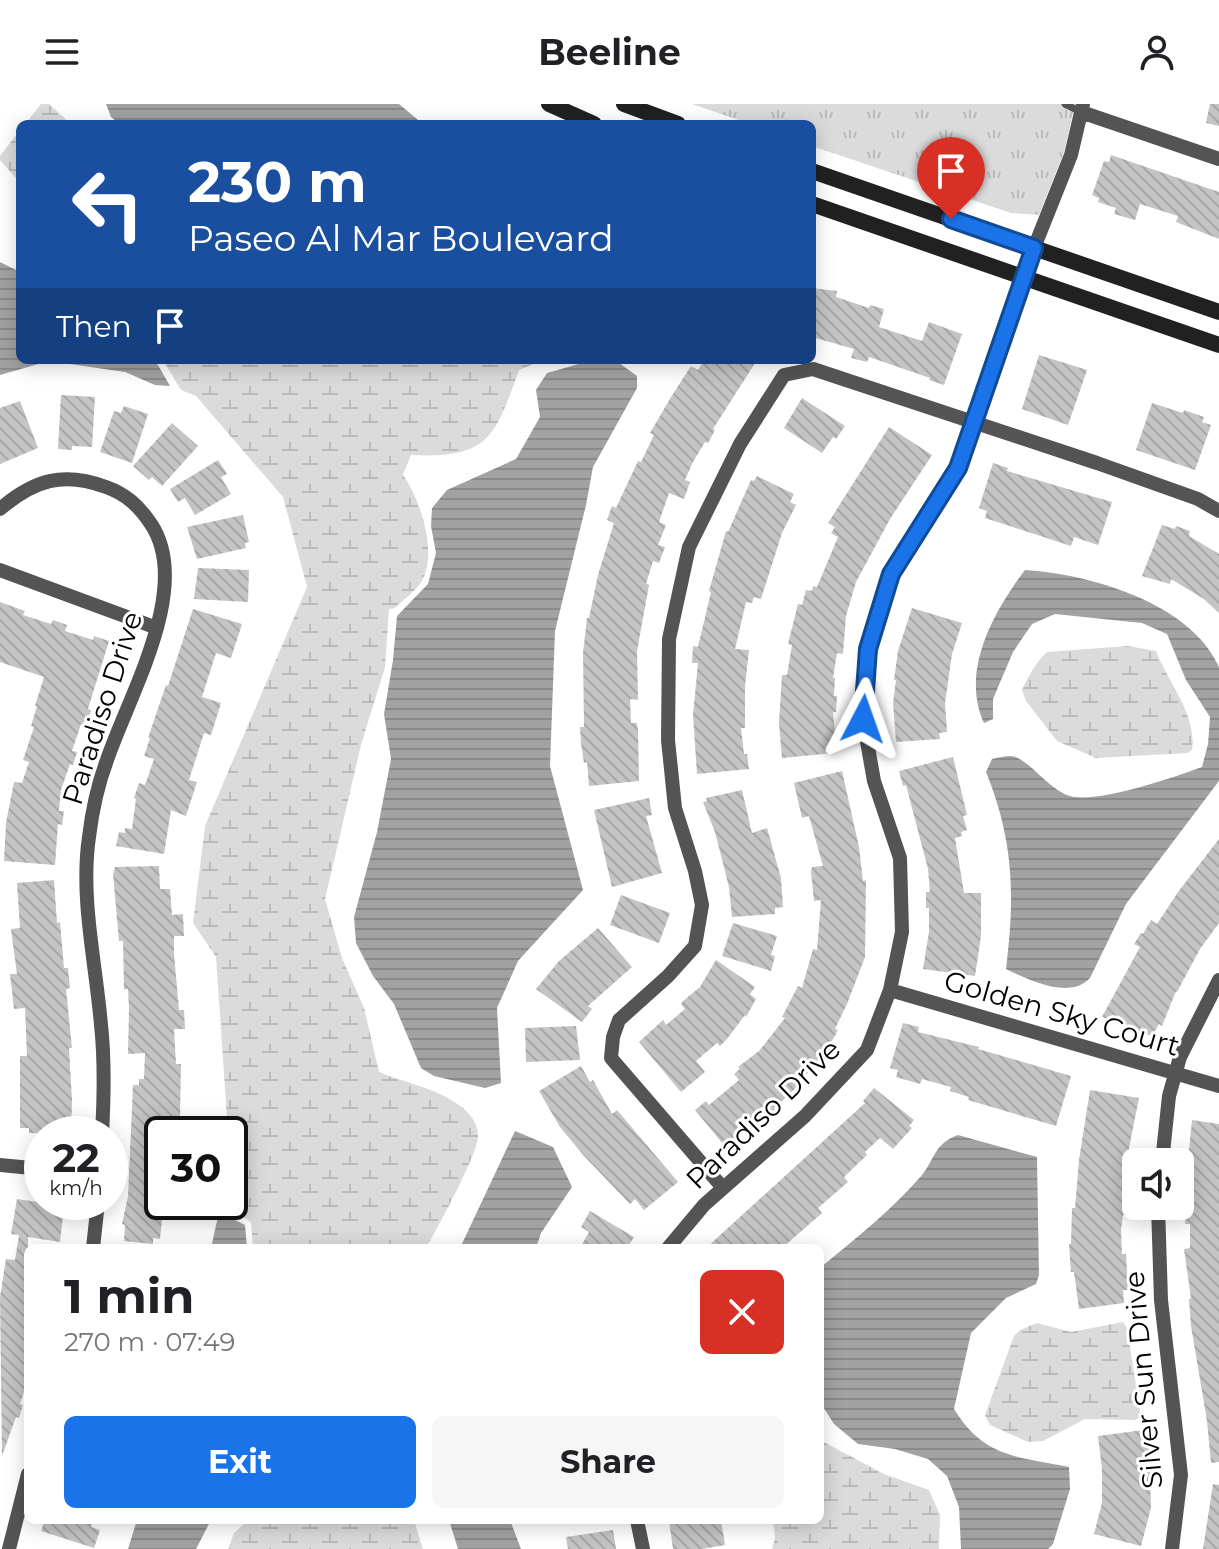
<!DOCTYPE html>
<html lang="en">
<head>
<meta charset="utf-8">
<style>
  body { margin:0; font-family:Montserrat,sans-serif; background:#f6f6f6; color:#202124; height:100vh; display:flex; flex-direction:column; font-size:30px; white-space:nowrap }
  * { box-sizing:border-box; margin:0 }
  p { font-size:26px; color:#757577 }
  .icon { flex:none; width:44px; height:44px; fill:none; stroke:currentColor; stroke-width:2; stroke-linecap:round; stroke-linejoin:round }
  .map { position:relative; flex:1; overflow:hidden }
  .side { position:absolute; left:24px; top:1140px; width:800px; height:280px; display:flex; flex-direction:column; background:#fff; border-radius:12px; box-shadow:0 4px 20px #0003 }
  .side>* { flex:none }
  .guide { position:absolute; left:16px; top:16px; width:800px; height:244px; border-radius:12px; box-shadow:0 4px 20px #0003; background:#1a4fa0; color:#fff; overflow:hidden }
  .controls { position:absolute; left:1122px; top:1044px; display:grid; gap:16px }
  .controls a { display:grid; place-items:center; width:72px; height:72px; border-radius:12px; background:#fff; box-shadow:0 4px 20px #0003; font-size:40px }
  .speed { position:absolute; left:24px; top:1012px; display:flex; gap:16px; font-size:40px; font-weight:700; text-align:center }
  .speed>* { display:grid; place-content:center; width:104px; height:104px; border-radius:50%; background:#fff; box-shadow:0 4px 20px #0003; line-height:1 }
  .speed small { font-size:20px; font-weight:400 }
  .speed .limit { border:4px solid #111; border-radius:12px; background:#fff; color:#111 }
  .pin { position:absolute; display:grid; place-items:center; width:68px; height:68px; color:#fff; margin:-82px -34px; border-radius:50% 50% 50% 0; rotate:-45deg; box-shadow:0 0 8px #0007 }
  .pin .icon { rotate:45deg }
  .me { position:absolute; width:88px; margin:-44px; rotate:4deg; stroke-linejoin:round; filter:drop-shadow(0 0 6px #0008) }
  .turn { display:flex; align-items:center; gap:28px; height:168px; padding:0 40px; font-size:36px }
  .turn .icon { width:104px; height:104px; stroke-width:2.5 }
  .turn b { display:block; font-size:56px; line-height:68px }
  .then { display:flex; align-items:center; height:76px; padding:0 40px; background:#0003; gap:16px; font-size:30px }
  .round { display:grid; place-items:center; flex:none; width:84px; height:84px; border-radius:12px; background:#f6f6f6 }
  .summary { display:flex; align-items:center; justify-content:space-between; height:136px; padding:0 40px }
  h1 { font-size:48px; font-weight:700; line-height:60px }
  .action { display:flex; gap:16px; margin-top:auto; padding:16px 40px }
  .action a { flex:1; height:92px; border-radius:12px; background:#1a73e8; color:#fff; font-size:32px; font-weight:700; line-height:92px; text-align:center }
  .action a+a { background:#f6f6f6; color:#202124 }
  header { display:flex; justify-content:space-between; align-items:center; height:104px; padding:0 40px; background:#fff; font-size:36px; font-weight:700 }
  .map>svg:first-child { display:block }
</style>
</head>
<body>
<header><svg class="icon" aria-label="menu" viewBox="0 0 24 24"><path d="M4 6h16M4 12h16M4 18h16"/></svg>Beeline<svg class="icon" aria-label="person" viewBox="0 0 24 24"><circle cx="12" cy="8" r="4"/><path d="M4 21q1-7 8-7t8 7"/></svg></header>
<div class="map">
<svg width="1219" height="1445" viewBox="0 0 1219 1445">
  <defs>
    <pattern id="wetland-marsh" width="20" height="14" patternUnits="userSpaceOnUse" patternTransform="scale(2)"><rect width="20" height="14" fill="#dbdbdb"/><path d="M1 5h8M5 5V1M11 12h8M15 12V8" fill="none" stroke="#bababa"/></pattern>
    <pattern id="park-tufts" width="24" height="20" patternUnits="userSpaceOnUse" patternTransform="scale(2)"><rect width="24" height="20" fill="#dbdbdb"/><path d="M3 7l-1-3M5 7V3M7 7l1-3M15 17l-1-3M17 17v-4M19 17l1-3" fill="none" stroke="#bababa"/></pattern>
    <pattern id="water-rules" width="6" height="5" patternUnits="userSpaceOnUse" patternTransform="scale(2)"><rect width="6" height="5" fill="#a2a2a2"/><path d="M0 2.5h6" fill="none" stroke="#8a8a8a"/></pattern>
    <pattern id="building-back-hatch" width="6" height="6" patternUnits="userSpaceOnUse" patternTransform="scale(2)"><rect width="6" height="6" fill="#c4c4c4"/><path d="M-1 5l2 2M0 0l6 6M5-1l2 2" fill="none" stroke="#a7a7a7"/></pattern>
  </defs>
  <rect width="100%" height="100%" fill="#fff"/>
  <!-- wetland -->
  <path fill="url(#wetland-marsh)" d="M41,0h8l22,20h-46z
    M20,26v53l-20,-23v-4z
    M163,256h380l-24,10c-24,67 -30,89 -108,85l-8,20c17,24 35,77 19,106 -6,10 -19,19 -27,27l-6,1 -4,58 -24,78 -36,154 17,59 22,50 15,64c26,11 57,16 80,33 10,7 19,18 19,31 0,18 -41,93 -52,112h-173l-2,-26 -15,-9 -3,-7 -17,-249 -23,-34 12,-97 102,-239 -24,-90 -87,-101 -15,-6z
    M1128,542l28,5c13,33 41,64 36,99l-4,3 -92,5 -39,-17 -31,-40 -4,-11c6,-13 14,-28 25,-38z
    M1123,1218l4,6 14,89 -6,3 -50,-1 -42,22 -15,1 -38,-17 -5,-10 29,-79 6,-6 17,-7 34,9z
    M820,1336l64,34 45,16 11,25 -1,34h-167l3,-11 -2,-18h47z
    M248,1416h166l9,29h-195l6,-16z"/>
  <!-- park -->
  <path fill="url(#park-tufts)" d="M692,0h383l-11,48 -25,63 -28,-2 -199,-67v-22h-62z"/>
  <!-- water -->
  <path fill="url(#water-rules)" d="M106,0h293l24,20h-303l-9,-7z
    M0,158l20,10v88h129l9,5 12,21 -15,-1 -30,-13 -76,-11 -49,14z
    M615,256l22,16v12l-44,79 -7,38 -31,126 -5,135 33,124 -65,71 -21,47 4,75 -16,5 -51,-12 -13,-8 -27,-64 -21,-28 -17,-33 -2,-26 23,-85 14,-73 -7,-45 9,-54 4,-44 31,-32 8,-31 -5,-27 1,-18 15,-18 69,-31 24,-42 -4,-27 11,-17 42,-12z
    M1025,466c65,4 166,33 194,97v114l-93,123 -36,74c-20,22 -61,2 -84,-9 9,-73 8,-128 -20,-197l6,-13c6,-1 12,-3 18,-3 17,0 37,33 60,40 26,8 105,-19 132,-29l6,-23 2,-27 -24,-37 -19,-46 -25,-11 -87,-9 -23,10 -19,28 -20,47v20l-9,4c-24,-52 10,-112 41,-153z
    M515,1027l38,16 19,40 -31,46 -5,15h-76z
    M958,1031l79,22 2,118 -3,9 -30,14 -35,35 -17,76c31,50 64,47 115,58l1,22 -17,55 -5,5h-87l-2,-42 -12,-31 -19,-17 -33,-10 -37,-5 -24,-20 -14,-22v-134c35,-29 73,-59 102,-93 14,-18 12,-31 36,-40z
    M219,1108l26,13 2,23h-36z
    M137,1416h74l-15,29h-68z
    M449,1416h61l11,29h-63z"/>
  <!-- building -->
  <path fill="url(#building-back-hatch)" d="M1210,0h9v22l-13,-3z
    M1111,51l108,37v47l-43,-17 2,-6 -38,-12 -5,16 -21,-6 2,-6 -18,-6 1,-4 -7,-3 12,-34 5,1z
    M812,184l25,3 -1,6 33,11 1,-3 14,4 -5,18 43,14 7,-19 33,12 -18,51 -15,-5 1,-2 -61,-21 -2,5 -16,-4 3,-9 -42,-12z
    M1039,251l48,15 -19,55 -46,-16z
    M704,256h53l-44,69 2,1 -7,13 -3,-1 -12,20 -8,18 5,2 -6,17 -15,-6 -10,29 7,3 -8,20 7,2 -6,16 -6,-2 -7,23 3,1 -12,66 1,49 -8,-1 1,24h6l1,7 1,51 -50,5 -2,-24 -3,1 -3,-20 -1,-16h4l-1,-74 4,-35h2l9,-43 16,-52 -7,-3 5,-14 4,2 22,-47 3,1 13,-27 -4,-2 21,-36 20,-31 7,4z
    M61,291l34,2 -3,50 -20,-1v4l-14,-1z
    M802,294l43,28 -9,13 -3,-2 -11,16 -38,-25z
    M20,297l18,47 -38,16v-56z
    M1152,299l31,10 1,-3 20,7 -2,5 9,3 -16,45 -59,-20z
    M124,302l24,8 -16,49 -32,-11 14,-41 7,2z
    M172,319l26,23 -36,40 -10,-9 -3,3 -16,-14z
    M889,323l43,28 -42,64 -34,63 -10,34 -3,38 -6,-1 -4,25h2l-1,18h3l-1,16h-3l3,33 -3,1 1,7 -52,5 -3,-35 3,-48h5l5,-30 -4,-1 10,-40 4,1 4,-15 6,1 1,-5 4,1 21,-50 -7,-4 4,-6 -7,-4z
    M218,356l9,14 -6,3 10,17 -36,21 -10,-17 -7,4 -8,-13z
    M993,359l15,5 -1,3 105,31 -14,43 -24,-8 -3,9 -86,-28 2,-7 -8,-3z
    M757,372l37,18 -4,8 6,3 -14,28 -21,66 -7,-2 -2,6 -6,-1 -11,47 14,1 -4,36v42h-4l3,26h3l2,15 -52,5 -4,-59 5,-52h-6l1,-17 5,1 13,-55 -2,-1 17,-60 2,1 23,-52 3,1z
    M243,411l6,27 -4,1 1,5 -49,11 -10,-32z
    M1162,421l13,4 1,-3 14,5 -1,5 30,18v59l-15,-14 -33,-20 -1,5 -28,-8z
    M198,464l51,2 -1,32 -54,-3z
    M0,498l25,9 -2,4 28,9 2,-4 14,5 -2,6 28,9 1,-4 15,5 -21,68 3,2 -5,15 -5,-2 -9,27 5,1 -4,13 -3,-1 -9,26 -2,21h5l-2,14 -4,-1 -3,41 -51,-4 2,-38 8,-41 8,1 7,-21 -6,-2 11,-33 -3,-1 6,-20h-2l9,-29 -44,-15z
    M912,504l50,15 -10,31 -7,49 2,29 -8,1 1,6 -44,3 -3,-39 3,-23h-2l4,-29z
    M193,505l49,15 -11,34 -15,-5 -14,44 19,6 -10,32 -7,-2 -15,47 8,2 -11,34 -15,-6 -7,44 -48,-8 3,-14 6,1v-5l7,1 4,-30 -2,-1 5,-15 6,2 9,-26 -10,-3 6,-18h-2l18,-53 2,1z
    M953,653l14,58 -4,1 4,14 -6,2 1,4 -7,2 9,55h17v43l-6,40 -52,-7 6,-37v-24h-3v-16h4l-2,-23 -22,-84 -3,1 -4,-15z
    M842,667l17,76 4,34 3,-1 -1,77 -18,47 -12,25 3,1 -10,18 -37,45 -17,15 1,2 -11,11 -3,-3 -23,19 3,3 -13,10 -33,-40 11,-9 3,4 30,-25 -5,-6 6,-5 -2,-2 21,-16 26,-33 -3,-1 16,-31 4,2 11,-39 4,1 4,-50 -7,1 -3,-29 1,-5 11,-1 -14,-50 -7,2 -8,-35z
    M742,686l10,43 15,-5 14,50 2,29 -8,1v6l-43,3 -3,-30 -14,-55 -12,-30 4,-1 -1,-3z
    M649,694l3,17 -6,1 16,57 -50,14 -18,-77z
    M1219,735v84l-19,26 -23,43 -1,-1 -14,35 -3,-2 -7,12 -50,-19 38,-70 -6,-3 7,-11 2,1 8,-14 6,4 21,-32z
    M159,762l1,23h10l2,26 11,-1 1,22h-10v18l5,56h5l1,19h-11l2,35h5l-1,53h3v17h-21l1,76 -3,29 -7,-1v6l-29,-3 1,-16 -3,-1 6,-28 5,-111h6v-6h5l1,-26 -17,1 1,-46 -1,-19h-4l-1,-48h-4l-6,-67 2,-7z
    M54,776l3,43 3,-1 4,46h4l2,20 -4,1 6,59h-3l3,52 -1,34 -42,-1v-5h-9v-72h7l-2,-48 -11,1 -4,-35h7l-6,-45 9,-1 -3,-45z
    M621,791l49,18 -11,30 -49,-18z
    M733,819l44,13 -6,19 4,1 -4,15 -49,-15z
    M598,824l34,39 -44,39 4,3 -10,13 -46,-33 23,-28z
    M716,856l39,27 -5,7 6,5 -10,18 -1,-2 -18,24 -7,7 -3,-3 -21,18 9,11 -24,20 -42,-50 24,-22 3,5 19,-16 -4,-5 2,-3 17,-14z
    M903,919l16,4 -1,5 61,15 -1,2 93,27 -15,50 -88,-26 1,-3 -19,-6 1,-4 -29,-8 -2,5 -24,-7 2,-7 -8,-2z
    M576,922l4,34 -54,2 -1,-34z
    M581,962l9,16 3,-2 19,34 5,-4 61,72 -34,28 -9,-11 -5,5 -46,-48 -24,-29 -21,-36z
    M874,984l40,32 -5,6 3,2 -19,21 -13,-11 -15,14 2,3 -23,22 4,5 -30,26 4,5 -40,35h-76l159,-145 -2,-2z
    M1090,986l49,8 -10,50 -2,31h3l-1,16 -3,-1 -1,21h-2l-2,15 1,24h4l2,36h-5l1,13 -45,6 -5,-37h-3l-2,-28h2l1,-36h3l4,-48z
    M1192,1016l27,4v338l-8,1 -4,-42 -16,-95 -2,-27 2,-1 -7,-49 6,-1v-24h-5l-1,-25z
    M17,1095l47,7 -4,36 -32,-5v143l-8,24 3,1 -4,13 -3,-1 -14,39 -2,-159 6,-38 9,1 4,-25 -8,-1z
    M590,1107l44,26 -7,11h-47l9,-16 -8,-5z
    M1151,1325l2,16h-4l2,63 -10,38 -47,-12 8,-31v-34l-4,-33z
    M1213,1380l6,1v64h-16z
    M45,1416h48l-2,7 9,3 -6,18 -53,-17z
    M669,1416h52l4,25 -23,4h-29z
    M613,1426l3,19h-48l-2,-12z"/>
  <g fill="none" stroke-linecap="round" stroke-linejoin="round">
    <!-- lane -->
    <path stroke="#545454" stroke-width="7" d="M1065,0l16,8"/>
    <!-- street -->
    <path stroke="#545454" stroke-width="14" d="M1081,8l138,47
      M0,405c34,-29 63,-38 106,-22 20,7 33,19 45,37 42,63 -22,171 -44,236 -9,24 -15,52 -18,77 -9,61 7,127 12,188 4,36 3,73 1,109
      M0,466l157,58
      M890,886l329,96
      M1162,1058l7,-66 11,-39 39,-77
      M0,1061l42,4
      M723,1084l-112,-130 2,-21 6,-17 49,-44 27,-30 7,-41 -7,-34 -20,-63 -7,-68 1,-101 20,-92 51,-103 44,-69 29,-6 284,94 101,36 21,12
      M1158,1102l3,94 20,175 -9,74
      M93,1144l5,-46
      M668,1144l36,-43 101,-89 62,-66 23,-60 12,-58 -2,-74 -26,-77 -11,-62 5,-70 23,-75 67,-106 76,-220 37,-93 12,-51
      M637,1416l6,29
      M9,1445l19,-75"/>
    <!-- secondary -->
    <path stroke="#212121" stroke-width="16" d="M549,0l45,20
      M624,0l54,20
      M812,67l407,141
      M812,100l407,141"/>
  </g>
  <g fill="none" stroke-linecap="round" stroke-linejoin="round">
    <!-- route casing -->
    <g stroke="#114b97" stroke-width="20">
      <path id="route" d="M863,615l5,-70 23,-75 67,-106 76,-220 -83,-29"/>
    </g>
    <!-- route -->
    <use href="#route" stroke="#1a73e8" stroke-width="14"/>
  </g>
  <g text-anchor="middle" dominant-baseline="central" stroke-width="6" stroke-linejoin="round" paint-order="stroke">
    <!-- street labels -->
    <g font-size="28" fill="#000" stroke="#fff">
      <text transform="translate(102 604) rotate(-72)">Paradiso Drive</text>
      <text transform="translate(1062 909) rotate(16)">Golden Sky Court</text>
      <text transform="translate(763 1010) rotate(-44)">Paradiso Drive</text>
      <text transform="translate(1143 1276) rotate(-95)">Silver Sun Drive</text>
    </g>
  </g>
</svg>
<div class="controls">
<a><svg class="icon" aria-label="sound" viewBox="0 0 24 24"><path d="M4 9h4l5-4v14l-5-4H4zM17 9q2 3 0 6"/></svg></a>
</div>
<div class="speed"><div>22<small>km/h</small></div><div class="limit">30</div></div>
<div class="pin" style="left:951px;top:115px;background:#d93025"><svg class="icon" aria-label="arrive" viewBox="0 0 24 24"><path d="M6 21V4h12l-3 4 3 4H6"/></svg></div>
<svg class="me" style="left:863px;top:615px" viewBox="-20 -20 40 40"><path d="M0-17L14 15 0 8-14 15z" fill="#1a73e8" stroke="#fff" stroke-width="4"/></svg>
<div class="guide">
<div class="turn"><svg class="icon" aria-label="left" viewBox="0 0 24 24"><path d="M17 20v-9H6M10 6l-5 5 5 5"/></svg><div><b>230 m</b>Paseo Al Mar Boulevard</div></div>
<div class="then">Then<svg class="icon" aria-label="arrive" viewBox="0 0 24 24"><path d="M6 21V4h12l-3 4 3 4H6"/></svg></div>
</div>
<section class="side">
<div class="summary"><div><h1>1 min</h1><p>270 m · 07:49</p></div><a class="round" style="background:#d93025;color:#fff"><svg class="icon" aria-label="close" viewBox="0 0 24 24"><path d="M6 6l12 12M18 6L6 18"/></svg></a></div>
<div class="action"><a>Exit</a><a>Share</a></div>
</section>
</div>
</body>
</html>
